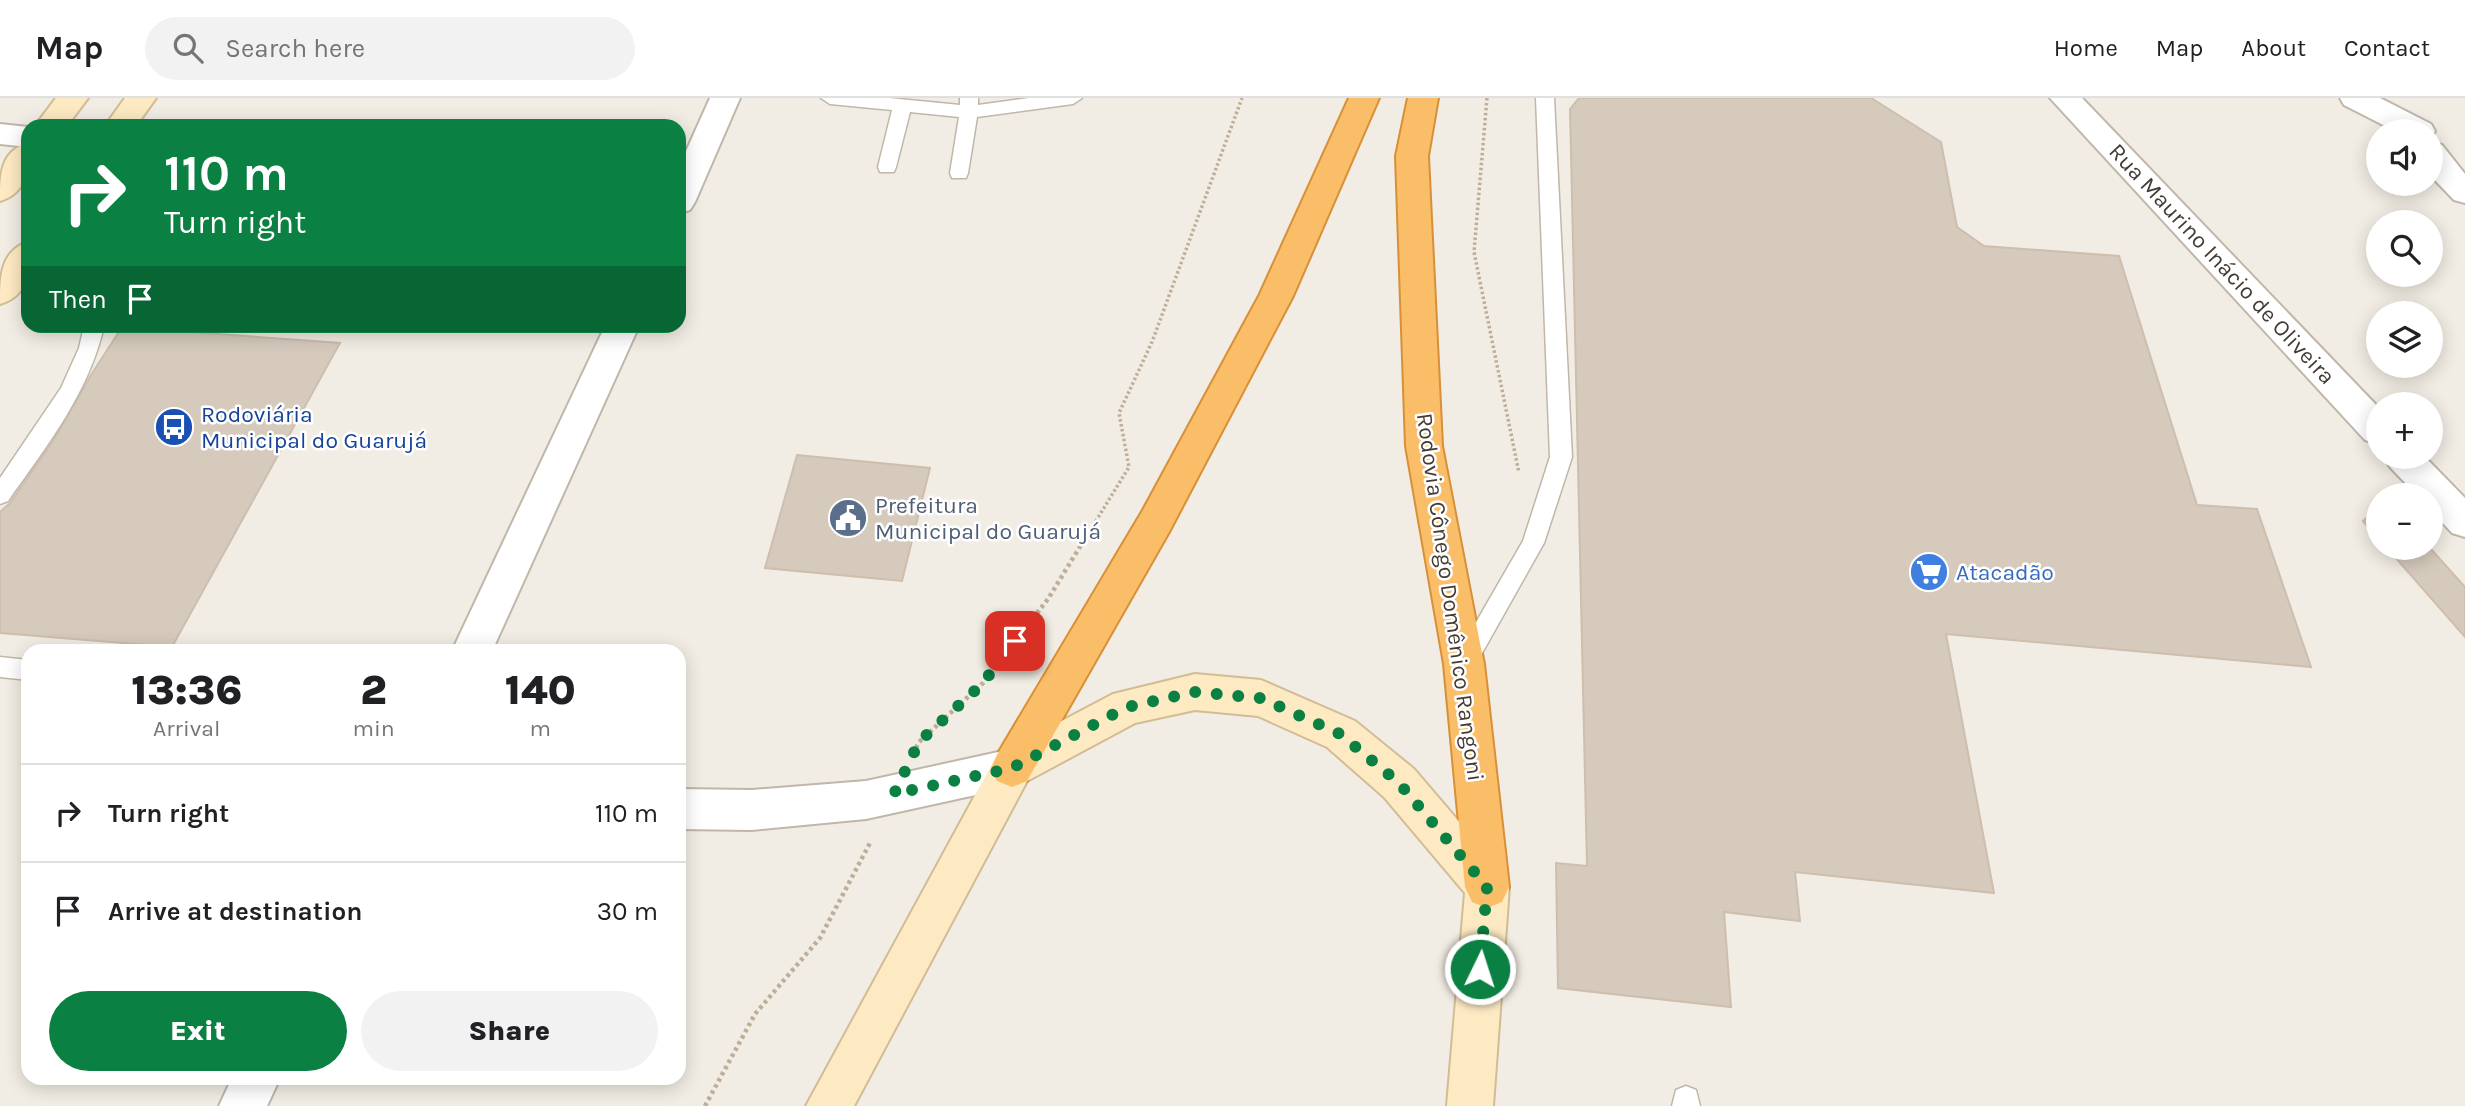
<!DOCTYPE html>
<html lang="en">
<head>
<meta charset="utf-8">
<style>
  body { margin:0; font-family:Karla,sans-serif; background:#f2f2f2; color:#202124; height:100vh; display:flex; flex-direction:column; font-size:26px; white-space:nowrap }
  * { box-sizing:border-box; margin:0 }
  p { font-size:23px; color:#757577 }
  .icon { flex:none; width:38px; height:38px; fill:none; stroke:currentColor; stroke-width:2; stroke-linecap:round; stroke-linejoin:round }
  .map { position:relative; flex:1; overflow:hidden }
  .details { position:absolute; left:21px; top:546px; width:665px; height:441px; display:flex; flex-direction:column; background:#fff; border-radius:21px; box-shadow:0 4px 18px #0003 }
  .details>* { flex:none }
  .hud { position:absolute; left:21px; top:21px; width:665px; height:214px; border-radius:21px; box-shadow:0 4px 18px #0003; background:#0b8043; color:#fff; overflow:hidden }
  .fabs { position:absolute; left:2366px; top:21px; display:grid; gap:14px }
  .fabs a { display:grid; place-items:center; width:77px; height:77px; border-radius:50%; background:#fff; box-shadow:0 4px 18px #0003; font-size:35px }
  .pin { position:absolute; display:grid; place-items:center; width:60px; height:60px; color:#fff; margin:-30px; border-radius:14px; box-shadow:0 4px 10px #0006 }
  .me { position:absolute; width:77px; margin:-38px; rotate:4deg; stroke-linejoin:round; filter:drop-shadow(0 0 5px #0008) }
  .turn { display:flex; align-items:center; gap:24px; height:147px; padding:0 28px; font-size:32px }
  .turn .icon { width:91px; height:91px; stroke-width:2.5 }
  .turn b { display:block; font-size:49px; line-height:60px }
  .then { display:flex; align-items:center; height:66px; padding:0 28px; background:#0003; gap:14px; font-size:26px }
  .eta { display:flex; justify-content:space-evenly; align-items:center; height:119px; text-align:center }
  .eta b { font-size:42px; font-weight:800; line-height:49px }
  .cta { display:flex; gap:14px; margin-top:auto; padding:14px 28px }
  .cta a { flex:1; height:80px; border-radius:42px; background:#0b8043; color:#fff; font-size:28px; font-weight:800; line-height:80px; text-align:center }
  .cta a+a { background:#f2f2f2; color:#202124 }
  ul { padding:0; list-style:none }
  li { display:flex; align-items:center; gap:21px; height:98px; padding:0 28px; border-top:2px solid #e0e0e0 }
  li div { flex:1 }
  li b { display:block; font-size:26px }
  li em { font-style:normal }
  header { display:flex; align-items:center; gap:42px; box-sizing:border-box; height:98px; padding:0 35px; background:#fff; border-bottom:2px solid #e0e0e0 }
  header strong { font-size:33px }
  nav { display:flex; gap:38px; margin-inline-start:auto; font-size:24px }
  .search { width:490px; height:63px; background:#f2f2f2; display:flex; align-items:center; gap:18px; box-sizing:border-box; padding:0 24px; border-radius:38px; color:#757577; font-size:26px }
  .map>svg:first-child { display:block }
</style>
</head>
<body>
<header>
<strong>Map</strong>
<div class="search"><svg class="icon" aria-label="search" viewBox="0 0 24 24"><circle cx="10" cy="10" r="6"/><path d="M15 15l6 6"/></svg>Search here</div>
<nav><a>Home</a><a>Map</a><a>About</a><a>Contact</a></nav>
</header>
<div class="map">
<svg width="2465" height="1008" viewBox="0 0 2465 1008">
  <rect width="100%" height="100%" fill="#f2ede4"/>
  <!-- building -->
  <path fill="#d6cabd" stroke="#cdbeae" stroke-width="2" d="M1579,0h292l70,44 16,85 27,19 135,10 78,249 60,4 54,158 -365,-33 48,259 -199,-21 5,49 -76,-9 7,95 -173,-19 -2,-125 31,3 -17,-757z
    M122,229l218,16 -168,304 -172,-14v-121l10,-9 43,-62 38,-66z
    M797,357l133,13 -28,113 -137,-13z
    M2378,409v31l-15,-17z
    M2387,450h43l35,39v50z"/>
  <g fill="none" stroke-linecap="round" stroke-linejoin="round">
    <!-- service casing -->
    <g stroke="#c0b6aa" stroke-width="3">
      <path id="service" d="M821,0h68l71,7v-7h18v7l51,-7h53l-9,6 -96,13 -9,56 -2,5h-14l-2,-5 9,-56 -49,-5 -14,55 -2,5h-14l-2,-5 14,-57 -62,-6z
        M1536,0h18l18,359 -28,86 -72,128 -8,3 -8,-3 -4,-7 71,-123 27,-84z
        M84,228h20c-15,67 -58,121 -96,175l-8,3v-26l61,-90 18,-40z
        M0,559l28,3v20l-28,-3z
        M1686,988l10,4 4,16h-28l4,-16z"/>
    </g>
    <!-- minor casing -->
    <g stroke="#c0b6aa" stroke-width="4">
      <path id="minor" d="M710,0h30l-45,104 -5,8 -11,3v-46z
        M2050,0h32l296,309v37l-13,-4z
        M2340,0h40l51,26 4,7 -4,7v-7h-36l-51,-26z
        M0,26l28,3v20l-28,-3z
        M2431,44l11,3 23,29v29l-11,-3 -23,-24z
        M605,228h34l-147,325h-40z
        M2385,359h40l40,41v39l-13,-4 -21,-23v-15h-14l-27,-28z
        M1012,651l15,6 6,13 -6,13 -15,6 -146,32 -114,11 -73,-1v-40l73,1 114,-9z
        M232,980h48l-13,28h-48z"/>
    </g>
    <!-- secondary casing -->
    <g stroke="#d1bc95" stroke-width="4">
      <path id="secondary" d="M56,0h32l-21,28h-32z
        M125,0h31l-20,28h-31z
        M28,45c0,25 0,50 -28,58 0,-25 0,-50 28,-58z
        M28,144c0,27 3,53 -28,62 0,-26 0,-53 28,-62z
        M1195,576l66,6 94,41 59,48 88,103 7,15 -16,219h-46l18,-213 -81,-96 -57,-50 -69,-31 -63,-6 -60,13 -108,58 -173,325h-48l191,-351 116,-61z"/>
    </g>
    <!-- motorway casing -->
    <g stroke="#d89038" stroke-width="4">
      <path id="motorway" d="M1349,0h30l-86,198 -124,236 -142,249 -15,6 -15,-6 -6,-13 6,-13 146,-245 116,-214z
        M1408,0h30l-10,58 14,290 42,218 25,223 -7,15 -15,6 -15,-6 -7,-15 -21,-223 -38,-218 -10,-290z"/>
    </g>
    <!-- path-far1 -->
    <path stroke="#beae99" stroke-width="3.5" stroke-dasharray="2.5 2.5" stroke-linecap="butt" d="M1487,0l-13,154 45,221
      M1080,449l49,-80 -10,-54 33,-71 90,-244"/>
    <!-- path -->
    <path stroke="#beae99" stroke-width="4.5" stroke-dasharray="3.5 3.5" stroke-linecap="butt" d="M916,650l3,-6 64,-59 65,-84 33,-54
      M705,1008l50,-92 65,-76 51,-97"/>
    <!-- service -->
    <use href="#service" fill="#fff" fill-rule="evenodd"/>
    <!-- minor -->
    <use href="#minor" fill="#fff" fill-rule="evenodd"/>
    <!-- secondary -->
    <use href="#secondary" fill="#fdeac3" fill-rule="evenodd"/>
    <!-- motorway -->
    <use href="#motorway" fill="#fabd68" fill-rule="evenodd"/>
  </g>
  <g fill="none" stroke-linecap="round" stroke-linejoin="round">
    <!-- route -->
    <path stroke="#0b8043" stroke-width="12" stroke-dasharray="0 21.6" d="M1015,543l-32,42 -64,59 -25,52 118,-26 115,-61 68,-15 66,6 79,36 59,49 88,104 -7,82"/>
  </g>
  <!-- icons -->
  <defs>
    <g id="bus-disc" transform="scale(2.0125)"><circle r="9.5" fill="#1a4fb4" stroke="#fff"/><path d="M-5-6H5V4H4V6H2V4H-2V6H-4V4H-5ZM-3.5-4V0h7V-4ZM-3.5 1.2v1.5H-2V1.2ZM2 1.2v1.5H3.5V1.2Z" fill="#fff"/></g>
    <g id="civic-disc" transform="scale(2.0125)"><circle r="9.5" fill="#5c6f8a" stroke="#fff"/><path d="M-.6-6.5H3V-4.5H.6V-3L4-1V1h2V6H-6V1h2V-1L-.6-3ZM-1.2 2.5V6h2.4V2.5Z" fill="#fff"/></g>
    <g id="supermarket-disc" transform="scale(2.0125)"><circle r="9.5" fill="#3f7fe0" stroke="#fff"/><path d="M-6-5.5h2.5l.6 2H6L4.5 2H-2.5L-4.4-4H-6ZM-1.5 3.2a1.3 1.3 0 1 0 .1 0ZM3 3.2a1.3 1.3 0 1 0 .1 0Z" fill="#fff"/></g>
  </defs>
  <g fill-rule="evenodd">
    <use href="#bus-disc" x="174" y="329"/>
    <use href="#civic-disc" x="848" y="420"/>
    <use href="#supermarket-disc" x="1929" y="474"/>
  </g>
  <g text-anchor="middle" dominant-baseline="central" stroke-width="5" stroke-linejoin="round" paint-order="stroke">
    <!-- street labels -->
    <g font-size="23" fill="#443c34" stroke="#fff">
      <text transform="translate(2222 166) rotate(47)">Rua Maurino Inácio de Oliveira</text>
      <text transform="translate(1450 499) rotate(82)">Rodovia Cônego Domênico Rangoni</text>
    </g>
    <!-- transit labels -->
    <g font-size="23" fill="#164399" stroke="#fff" text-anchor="start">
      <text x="201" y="316">Rodoviária<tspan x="201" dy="26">Municipal do Guarujá</tspan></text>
    </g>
    <!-- service labels -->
    <g font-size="23" fill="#4e5e75" stroke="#fff" text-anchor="start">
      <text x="875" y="407">Prefeitura<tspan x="875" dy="26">Municipal do Guarujá</tspan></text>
    </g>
    <!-- shop labels -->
    <g font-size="23" fill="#366cbe" stroke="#fff" text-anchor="start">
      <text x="1956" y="474">Atacadão</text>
    </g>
  </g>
</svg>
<div class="fabs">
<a><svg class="icon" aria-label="sound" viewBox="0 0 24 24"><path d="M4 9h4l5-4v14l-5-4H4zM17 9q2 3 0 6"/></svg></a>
<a><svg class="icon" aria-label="search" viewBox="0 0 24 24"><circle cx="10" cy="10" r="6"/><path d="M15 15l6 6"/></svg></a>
<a><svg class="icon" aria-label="layers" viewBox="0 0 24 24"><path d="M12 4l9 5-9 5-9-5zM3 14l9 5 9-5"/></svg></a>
<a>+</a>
<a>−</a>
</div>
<div class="pin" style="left:1015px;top:543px;background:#d93025"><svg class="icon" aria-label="arrive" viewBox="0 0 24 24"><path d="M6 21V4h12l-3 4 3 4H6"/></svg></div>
<svg class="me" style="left:1480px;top:871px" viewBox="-20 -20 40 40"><circle r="17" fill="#0b8043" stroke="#fff" stroke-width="3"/><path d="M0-11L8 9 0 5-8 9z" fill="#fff"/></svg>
<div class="hud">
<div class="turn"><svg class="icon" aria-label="right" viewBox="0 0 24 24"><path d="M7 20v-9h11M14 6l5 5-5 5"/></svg><div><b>110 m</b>Turn right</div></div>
<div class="then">Then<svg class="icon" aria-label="arrive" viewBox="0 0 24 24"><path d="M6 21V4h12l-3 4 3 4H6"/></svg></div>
</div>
<section class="details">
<div class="eta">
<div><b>13:36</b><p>Arrival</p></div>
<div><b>2</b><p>min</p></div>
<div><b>140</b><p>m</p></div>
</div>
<ul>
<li><svg class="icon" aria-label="right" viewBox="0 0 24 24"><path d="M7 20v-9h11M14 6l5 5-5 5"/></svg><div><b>Turn right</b></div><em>110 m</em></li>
<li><svg class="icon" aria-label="arrive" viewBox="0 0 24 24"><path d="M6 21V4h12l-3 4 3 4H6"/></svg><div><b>Arrive at destination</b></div><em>30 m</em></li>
</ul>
<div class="cta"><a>Exit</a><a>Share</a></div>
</section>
</div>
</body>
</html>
